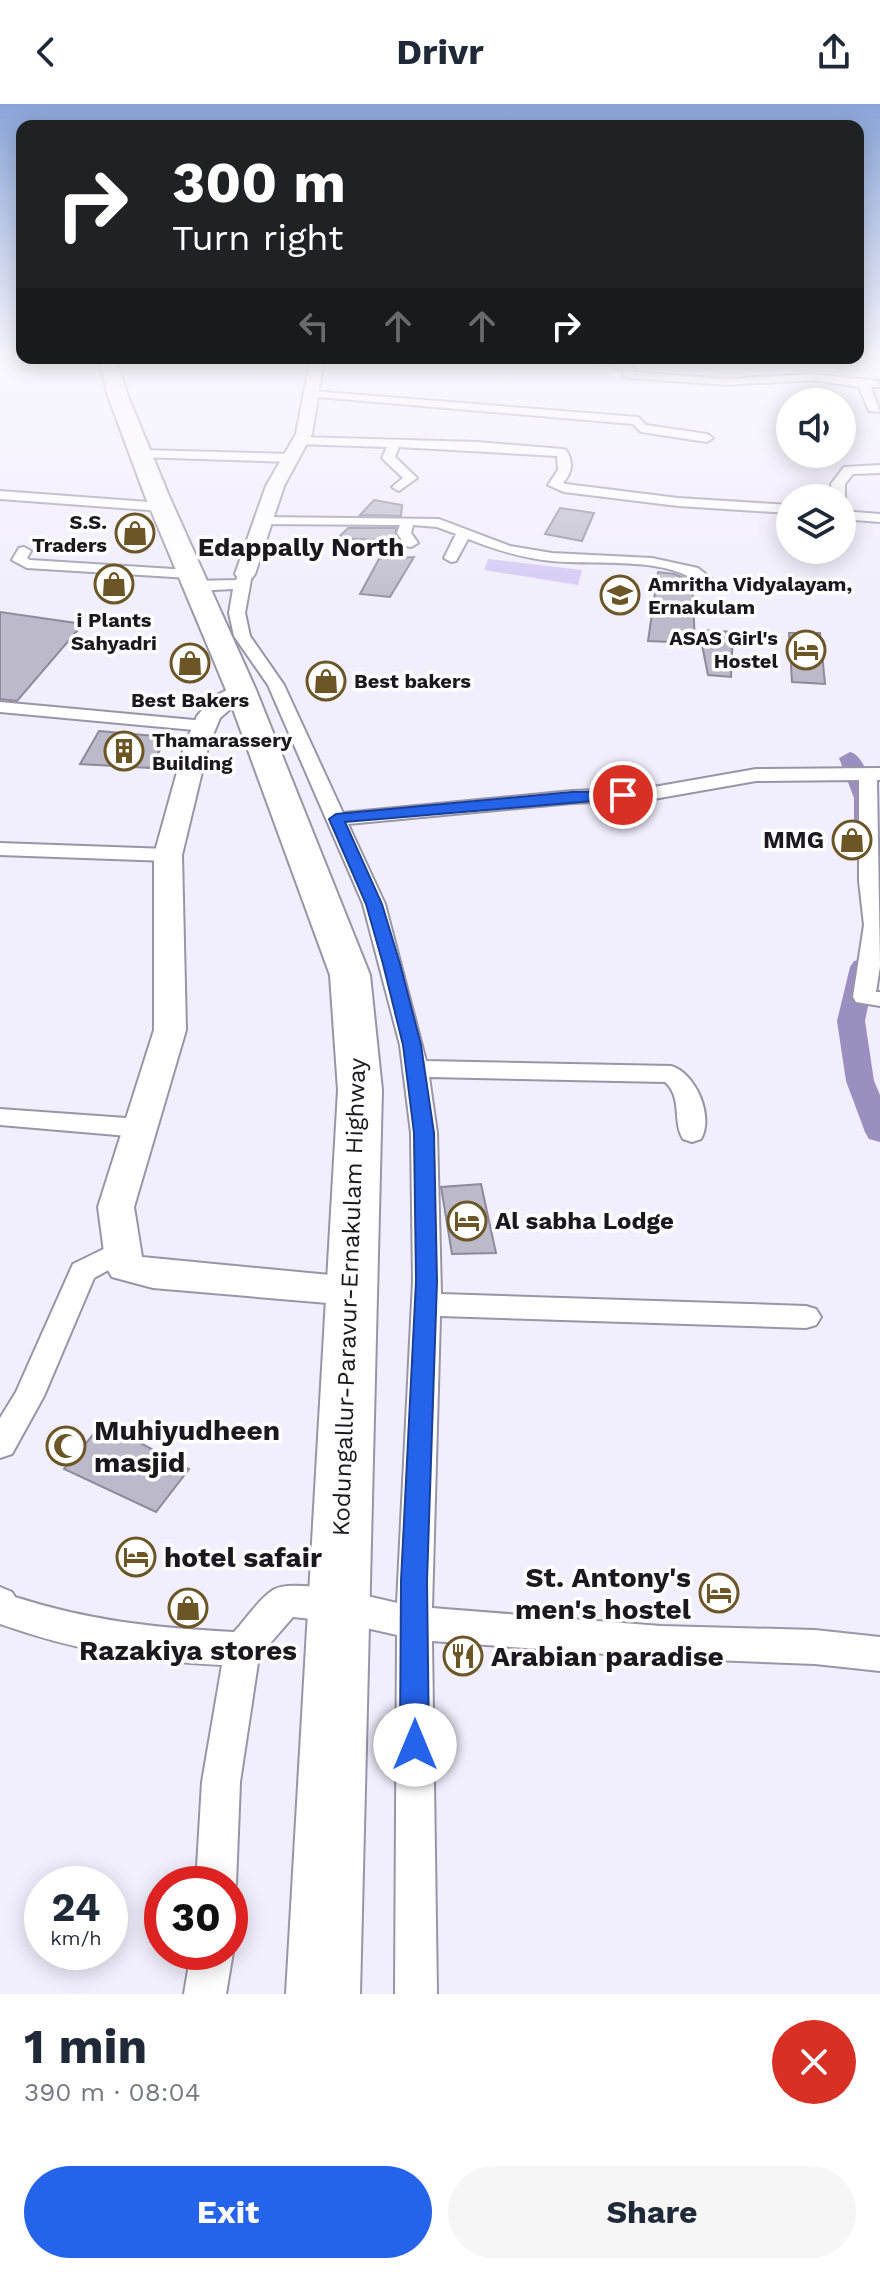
<!DOCTYPE html>
<html lang="en">
<head>
<meta charset="utf-8">
<style>
  body { margin:0; font-family:"Work Sans",sans-serif; background:#f6f6f7; color:#1f2937; height:100vh; display:flex; flex-direction:column; font-size:30px; white-space:nowrap }
  * { box-sizing:border-box; margin:0 }
  p { font-size:26px; color:#747a83 }
  .icon { flex:none; width:44px; height:44px; fill:none; stroke:currentColor; stroke-width:2; stroke-linecap:round; stroke-linejoin:round }
  .map { position:relative; height:1890px; overflow:hidden }
  .sheet { display:flex; flex-direction:column; background:#fff; flex:1 }
  .sheet>* { flex:none }
  .hud { position:absolute; left:16px; top:16px; width:848px; height:244px; border-radius:16px; box-shadow:0 4px 20px #0003; background:#202124; color:#fff; overflow:hidden }
  .controls { position:absolute; left:776px; top:284px; display:grid; gap:16px }
  .controls a { display:grid; place-items:center; width:80px; height:80px; border-radius:50%; background:#fff; box-shadow:0 4px 20px #0003; font-size:40px }
  .speed { position:absolute; left:24px; top:1762px; display:flex; gap:16px; font-size:40px; font-weight:700; text-align:center }
  .speed>* { display:grid; place-content:center; width:104px; height:104px; border-radius:50%; background:#fff; box-shadow:0 4px 20px #0003; line-height:1 }
  .speed small { font-size:20px; font-weight:400 }
  .speed .limit { border:12px solid #d22; background:#fff; color:#111 }
  .pin { position:absolute; display:grid; place-items:center; width:68px; height:68px; color:#fff; margin:-34px; border:4px solid #fff; border-radius:50%; box-shadow:0 2px 8px #0007 }
  .me { position:absolute; width:88px; margin:-44px; rotate:0deg; stroke-linejoin:round; filter:drop-shadow(0 0 6px #0008) }
  .turn { display:flex; align-items:center; gap:28px; height:168px; padding:0 24px; font-size:36px }
  .turn .icon { width:104px; height:104px; stroke-width:2.5 }
  .turn b { display:block; font-size:56px; line-height:68px }
  .lanes { display:flex; align-items:center; height:76px; padding:0 24px; background:#0003; justify-content:center; gap:40px; direction:ltr }
  .lanes .off { opacity:.35 }
  .round { display:grid; place-items:center; flex:none; width:84px; height:84px; border-radius:42px; background:#f6f6f7 }
  .summary { display:flex; align-items:center; justify-content:space-between; height:136px; padding:0 24px }
  h1 { font-size:48px; font-weight:700; line-height:60px }
  .button { display:flex; gap:16px; margin-top:auto; padding:16px 24px }
  .button a { flex:1; height:92px; border-radius:48px; background:#2563eb; color:#fff; font-size:32px; font-weight:700; line-height:92px; text-align:center }
  .button a+a { background:#f6f6f7; color:#1f2937 }
  header { display:flex; justify-content:space-between; align-items:center; height:104px; padding:0 24px; background:#fff; font-size:36px; font-weight:700 }
  .map>svg:first-child { display:block }
</style>
</head>
<body>
<header><svg class="icon" aria-label="back" viewBox="0 0 24 24"><path d="M15 5l-7 7 7 7"/></svg>Drivr<svg class="icon" aria-label="share" viewBox="0 0 24 24"><path d="M12 15V3M7 8l5-5 5 5M5 13v7h14v-7"/></svg></header>
<div class="map">
<svg width="880" height="1890" viewBox="0 0 880 1890">
  <rect width="100%" height="100%" fill="#f1eefd"/>
  <!-- green -->
  <path fill="#d2c7f5" d="M488,455l94,11 -4,15 -94,-15z"/>
  <g fill="none" stroke-linecap="round" stroke-linejoin="round">
    <!-- canal -->
    <path fill="#9b8fc0" fill-rule="evenodd" d="M850,648c19,4 30,60 23,76h-16l-3,-5v-25l-15,-40z
      M863,855l9,2 4,6 -11,54 9,60 6,14v47l-11,-3 -4,-7 -19,-51 -9,-60 13,-54 4,-6z"/>
  </g>
  <!-- building -->
  <path fill="#bcb9ca" stroke="#8e8a9b" stroke-width="2" d="M374,396l28,5 -1,11 -41,-1z
    M560,404l34,5 -12,28 -37,-7z
    M348,424h48v13l-58,-3z
    M414,453l-24,40 -30,-3 19,-35z
    M658,468l16,2 18,7 3,62 -47,-2z
    M0,508l83,12 -66,77 -17,-2z
    M699,526l34,2 -2,45 -23,-2z
    M789,529h31l5,51 -33,-2z
    M99,627l68,6 -17,31 -70,-4z
    M481,1080l15,69 -44,1 -11,-67z
    M103,1319l86,46 -33,43 -92,-43z"/>
  <g fill="none" stroke-linecap="round" stroke-linejoin="round">
    <!-- street casing -->
    <g stroke="#9995a6" stroke-width="4">
      <path id="street" d="M573,254l55,6 5,3v5l94,7 86,-5 65,7 2,6h-9l9,25 -11,-1 -10,-24 -46,-7 -86,5 -99,-7 -5,-3v-6z
        M310,287l328,26 8,8 61,9 6,4 -6,4 -66,-10 -8,-8 -327,-28v-4z
        M300,333l177,5 85,7 4,1c8,13 6,22 -3,33l3,1 112,14 112,7v8l-112,-7 -114,-14 -16,-7 10,-15 -1,-14 -158,-9 -4,10 22,21 -18,13 -7,-4 11,-9 -21,-20 5,-11 -91,-3 -2,-3z
        M141,346l150,4 6,4 -6,4 -154,-5 -2,-3z
        M880,361v8l-27,1 -8,10v17l-12,-3 -2,-14 13,-17z
        M0,387l162,12 7,4 -7,4 -162,-12z
        M842,407l38,3v8l-38,-3z
        M263,413l176,2 71,27 42,7 100,5 46,10 24,19 -3,3h-10c-39,-36 -107,-24 -157,-29 -30,-3 -56,-11 -84,-22l-12,22 -5,1 -7,-4 12,-24 -19,-7 -24,-2 -2,8 7,10 -7,4 -5,-1 -9,-13 3,-8 -142,-1v-6z
        M24,443l7,4 -4,7 3,2 159,10 7,4 -7,4 -162,-10 -15,-8 7,-12z
        M245,466l7,4 -7,39 5,23 34,49 59,128 229,-22 76,-3 108,-19 124,-1v12h-3l3,186 -4,26h4v14l-24,-4 -3,-5 11,-72 -5,-44v-101l-103,1 -108,19 -76,3 -224,21 37,80 41,157 245,5c25,7 43,51 30,73l-9,3 -9,-3c-11,-18 0,-41 -18,-57l-236,-5 8,56 4,161 365,12 10,3 5,8 -5,8 -10,3 -366,-12 -8,292 229,18 154,4 65,7v34l-65,-7 -154,-6 -229,-17 5,353h-42l2,-359 -57,-13 -47,-5 -34,39 -19,126 -4,102 -6,14v-14h-34l6,-102 20,-117c-81,-4 -146,-14 -222,-41v-37l12,5 3,5c75,24 140,31 219,35 12,-13 24,-32 39,-42 19,-13 100,7 124,13l16,-322 -2,-148 -11,-88 -37,-141 -95,-219 -34,-49 -5,-23 4,-24 -39,2 -8,-5 8,-5 42,-1 4,-9z
        M0,598l205,19 9,5 -9,5 -205,-19z
        M0,739l168,6 10,6 -10,6 -168,-6z
        M0,1005l140,10 9,3 4,6 -4,6 -9,3 -140,-12z
        M122,1136l10,3 4,7 -4,7 -38,21 -50,118 -32,58 -12,4v-40l16,-26 57,-128z
        M230,1841l3,7 -7,42h-42l7,-42h39z"/>
    </g>
    <!-- secondary casing -->
    <g stroke="#9995a6" stroke-width="4">
      <path id="secondary" d="M307,254h14l2,8 -11,68 -28,52 -29,88 -3,4h-14l-3,-4 31,-88 30,-52 13,-68z
        M241,579l8,2 3,5 -32,28 -12,29 -26,108 4,175 -52,177 8,50 209,20 14,4 5,10 -5,10 -14,4 -198,-17 -41,-11 -6,-10 -8,-60 56,-177v-175l30,-108 13,-31 16,-19z"/>
    </g>
    <!-- highway casing -->
    <g stroke="#9995a6" stroke-width="4">
      <path id="highway" d="M98,254h18l12,38 41,100 87,194 114,285 12,115 -22,904h-74l52,-904 -8,-115 -104,-285 -81,-194 -37,-100z"/>
    </g>
    <!-- street -->
    <use href="#street" fill="#fff" fill-rule="evenodd"/>
    <!-- secondary -->
    <use href="#secondary" fill="#fff" fill-rule="evenodd"/>
    <!-- highway -->
    <use href="#highway" fill="#fff" fill-rule="evenodd"/>
  </g>
  <!-- sky -->
  <linearGradient id="sky" x2="0" y2="1"><stop stop-color="#89a5d8"/><stop offset="0.49" stop-color="#f9f7fe"/><stop offset="1" stop-color="#f9f7fe" stop-opacity="0"/></linearGradient>
  <rect width="880" height="516" fill="url(#sky)"/>
  <!-- route -->
  <path fill="#2563eb" stroke="#184099" stroke-width="2" d="M623,687l5,1v6l-283,24 37,82 18,60 21,81 13,88 3,148 -10,300 2,164 -4,10 -10,4 -10,-4 -5,-10 1,-164 15,-300 -2,-148 -11,-88 -20,-81 -17,-60 -37,-85 7,-5 236,-22z"/>
  <!-- icons -->
  <defs>
    <g id="shop-ring" transform="scale(2)"><circle r="9.5" fill="#fefefe" stroke="#6c5625" stroke-width="1.5"/><path d="M-5-2.5h2.3a2.7 3.5 0 0 1 5.4 0H5L5.5 6h-11ZM-1.5-2.5h3a1.5 2.3 0 0 0-3 0Z" fill="#6c5625"/></g>
    <g id="school-ring" transform="scale(2)"><circle r="9.5" fill="#fefefe" stroke="#6c5625" stroke-width="1.5"/><path d="M0-5L7-2L0 1L-7-2ZM-4 1L0 2.5L4 1V4Q0 6-4 4Z" fill="#6c5625"/></g>
    <g id="hotel-ring" transform="scale(2)"><circle r="9.5" fill="#fefefe" stroke="#6c5625" stroke-width="1.5"/><path d="M-6-4.5h1.5V1H6V5H4.5V3h-9V5H-6ZM-4 0a1.8 1.8 0 1 1 3.6 0ZM.5 0V-2.5h3Q6-2.5 6 0Z" fill="#6c5625"/></g>
    <g id="building-ring" transform="scale(2)"><circle r="9.5" fill="#fefefe" stroke="#6c5625" stroke-width="1.5"/><path d="M-4-6H4V6H1V3H-1V6H-4ZM-2.5-4.3h1.7v1.8h-1.7ZM.8-4.3h1.7v1.8H.8ZM-2.5-1h1.7V.8h-1.7ZM.8-1h1.7V.8H.8Z" fill="#6c5625"/></g>
    <g id="mosque-ring" transform="scale(2)"><circle r="9.5" fill="#fefefe" stroke="#6c5625" stroke-width="1.5"/><path d="M3.5-4.9A6 6 0 1 0 3.5 4.9A5 5 0 1 1 3.5-4.9Z" fill="#6c5625"/></g>
    <g id="restaurant-ring" transform="scale(2)"><circle r="9.5" fill="#fefefe" stroke="#6c5625" stroke-width="1.5"/><path d="M-5-6h1v4h1v-4h1v4h1v-4h1v5L-1.5 .5V6h-2V.5L-5-1ZM5-6V6H3V1.5H1.5Q1.5-4 5-6Z" fill="#6c5625"/></g>
  </defs>
  <g fill-rule="evenodd">
    <use href="#shop-ring" x="135" y="429"/>
    <use href="#shop-ring" x="114" y="480"/>
    <use href="#school-ring" x="620" y="491"/>
    <use href="#hotel-ring" x="806" y="546"/>
    <use href="#shop-ring" x="190" y="559"/>
    <use href="#shop-ring" x="326" y="577"/>
    <use href="#building-ring" x="124" y="647"/>
    <use href="#shop-ring" x="852" y="736"/>
    <use href="#hotel-ring" x="467" y="1117"/>
    <use href="#mosque-ring" x="66" y="1342"/>
    <use href="#hotel-ring" x="136" y="1453"/>
    <use href="#hotel-ring" x="719" y="1489"/>
    <use href="#shop-ring" x="188" y="1504"/>
    <use href="#restaurant-ring" x="463" y="1552"/>
  </g>
  <g text-anchor="middle" dominant-baseline="central" stroke-width="7" stroke-linejoin="round" paint-order="stroke">
    <!-- far-poi labels -->
    <g font-size="20" font-weight="bold" fill="#1b191f" stroke="#fefefe" text-anchor="start">
      <text x="107" y="418" text-anchor="end">S.S.<tspan x="107" dy="23">Traders</tspan></text>
      <text x="648" y="480">Amritha Vidyalayam,<tspan x="648" dy="23">Ernakulam</tspan></text>
      <text x="114" y="516" text-anchor="middle">i Plants<tspan x="114" dy="23">Sahyadri</tspan></text>
      <text x="778" y="534" text-anchor="end">ASAS Girl's<tspan x="778" dy="23">Hostel</tspan></text>
      <text x="354" y="577">Best bakers</text>
      <text x="190" y="596" text-anchor="middle">Best Bakers</text>
      <text x="152" y="636">Thamarassery<tspan x="152" dy="23">Building</tspan></text>
    </g>
    <!-- poi labels -->
    <g font-size="24" font-weight="bold" fill="#1b191f" stroke="#fefefe" text-anchor="end">
      <text x="824" y="736">MMG</text>
      <text x="495" y="1117" text-anchor="start">Al sabha Lodge</text>
    </g>
    <!-- street labels -->
    <g font-size="24" fill="#1b191f" stroke="#fefefe">
      <text transform="translate(349 1193) rotate(-88)">Kodungallur-Paravur-Ernakulam Highway</text>
    </g>
    <!-- far-district labels -->
    <g font-size="26" font-weight="bold" fill="#1b191f" stroke="#fefefe">
      <text x="301" y="443">Edappally North</text>
    </g>
    <!-- near-poi labels -->
    <g font-size="28" font-weight="bold" fill="#1b191f" stroke="#fefefe" text-anchor="start">
      <text x="94" y="1326">Muhiyudheen<tspan x="94" dy="32">masjid</tspan></text>
      <text x="164" y="1453">hotel safair</text>
      <text x="691" y="1473" text-anchor="end">St. Antony's<tspan x="691" dy="32">men's hostel</tspan></text>
      <text x="188" y="1546" text-anchor="middle">Razakiya stores</text>
      <text x="491" y="1552">Arabian paradise</text>
    </g>
  </g>
</svg>
<div class="controls">
<a><svg class="icon" aria-label="sound" viewBox="0 0 24 24"><path d="M4 9h4l5-4v14l-5-4H4zM17 9q2 3 0 6"/></svg></a>
<a><svg class="icon" aria-label="layers" viewBox="0 0 24 24"><path d="M12 4l9 5-9 5-9-5zM3 14l9 5 9-5"/></svg></a>
</div>
<div class="speed"><div>24<small>km/h</small></div><div class="limit">30</div></div>
<div class="pin" style="left:623px;top:691px;background:#d93025"><svg class="icon" aria-label="arrive" viewBox="0 0 24 24"><path d="M6 21V4h12l-3 4 3 4H6"/></svg></div>
<svg class="me" style="left:415px;top:1641px" viewBox="-20 -20 40 40"><circle r="19" fill="#fff"/><path d="M0-13L10 11 0 6-10 11z" fill="#2563eb"/></svg>
<div class="hud">
<div class="turn"><svg class="icon" aria-label="right" viewBox="0 0 24 24"><path d="M7 20v-9h11M14 6l5 5-5 5"/></svg><div><b>300 m</b>Turn right</div></div>
<div class="lanes"><svg class="icon off" aria-label="left" viewBox="0 0 24 24"><path d="M17 20v-9H6M10 6l-5 5 5 5"/></svg><svg class="icon off" aria-label="ahead" viewBox="0 0 24 24"><path d="M12 20V5M6 11l6-6 6 6"/></svg><svg class="icon off" aria-label="ahead" viewBox="0 0 24 24"><path d="M12 20V5M6 11l6-6 6 6"/></svg><svg class="icon" aria-label="right" viewBox="0 0 24 24"><path d="M7 20v-9h11M14 6l5 5-5 5"/></svg></div>
</div>
</div>
<section class="sheet">
<div class="summary"><div><h1>1 min</h1><p>390 m · 08:04</p></div><a class="round" style="background:#d93025;color:#fff"><svg class="icon" aria-label="close" viewBox="0 0 24 24"><path d="M6 6l12 12M18 6L6 18"/></svg></a></div>
<div class="button"><a>Exit</a><a>Share</a></div>
</section>
</body>
</html>
